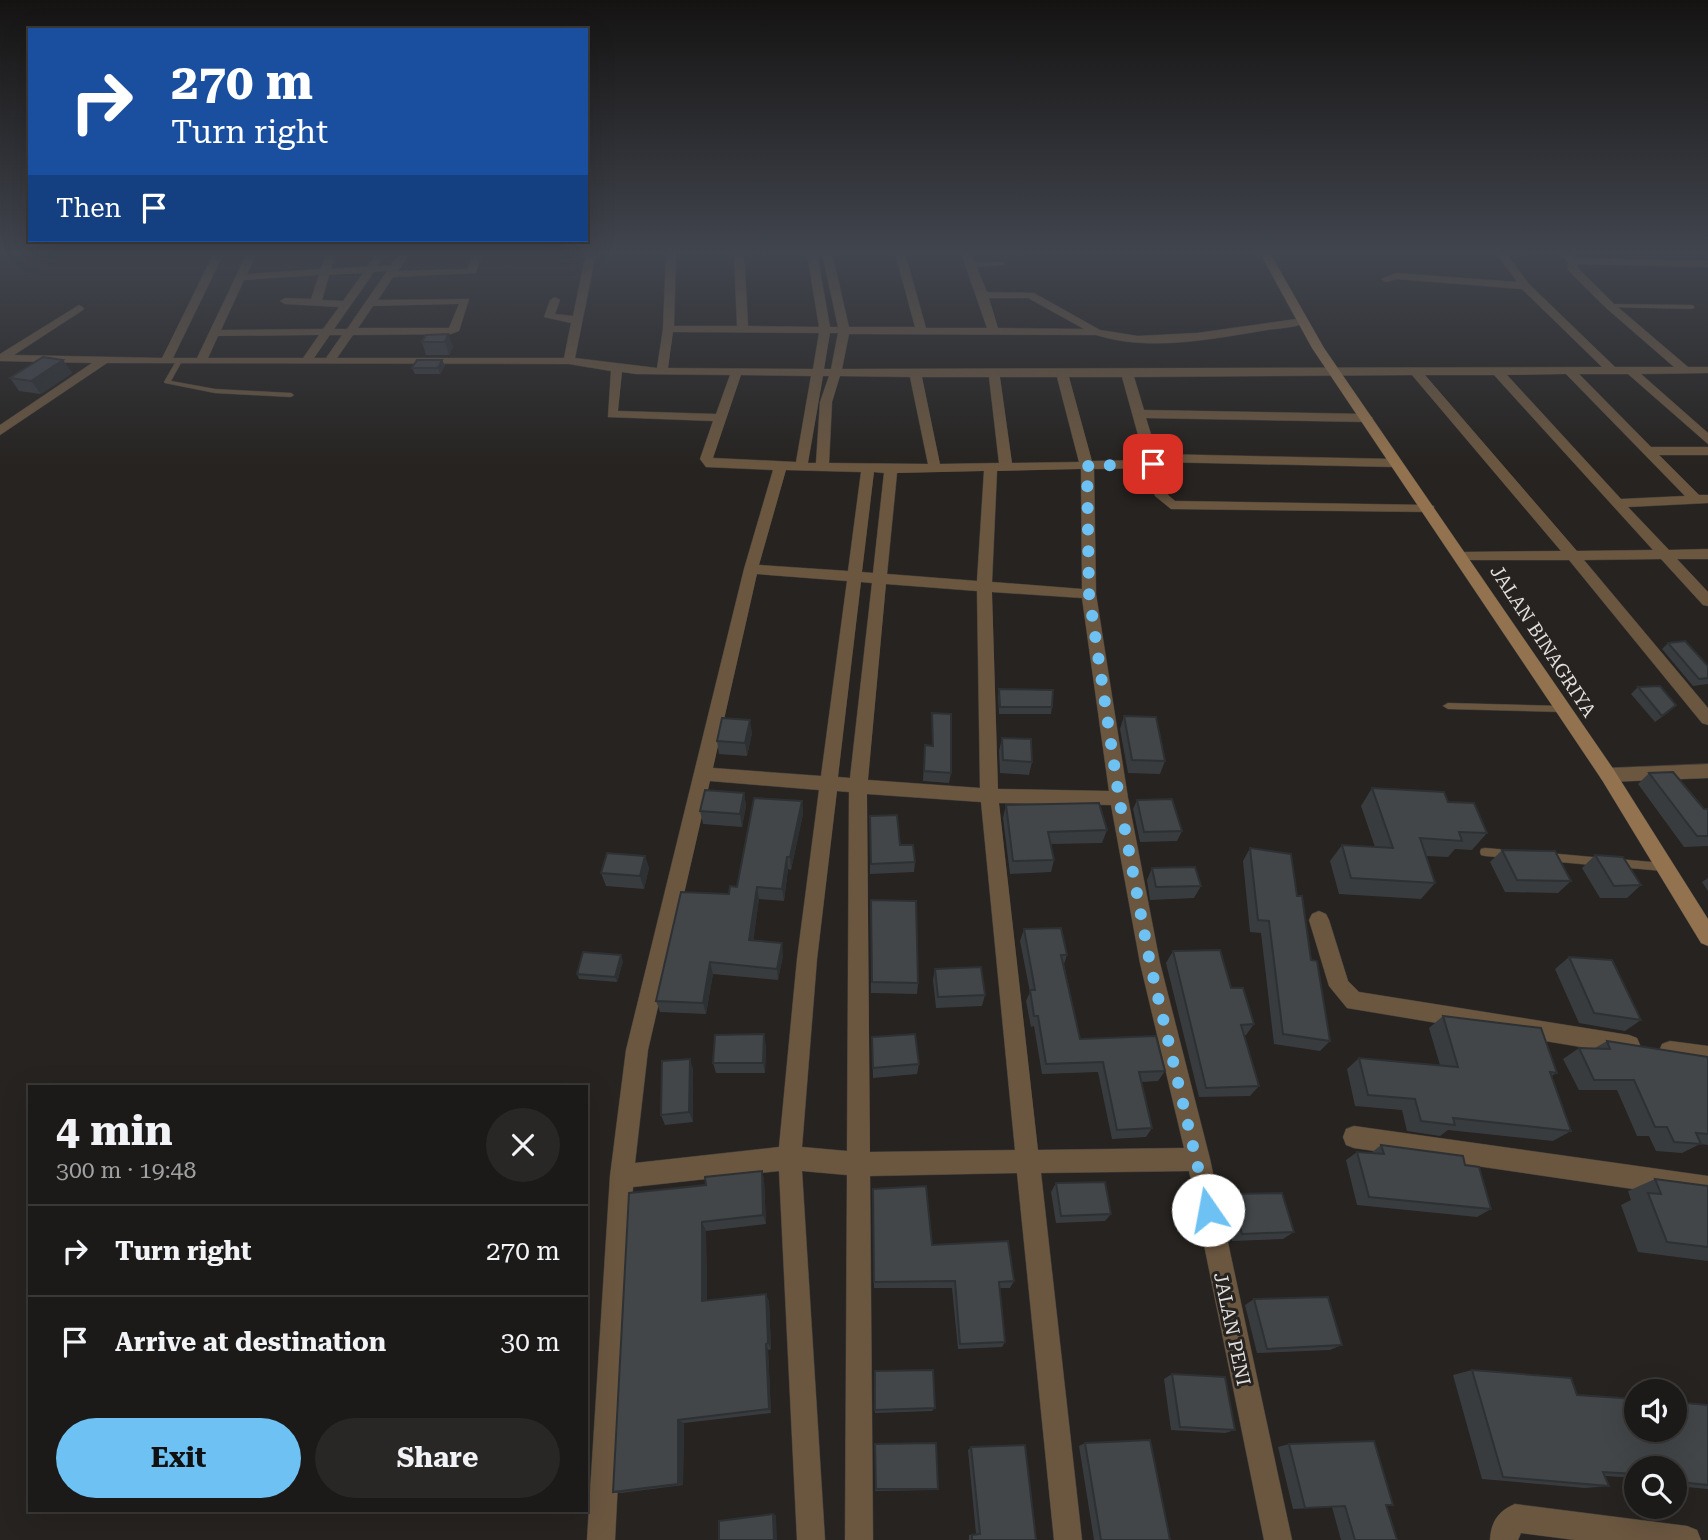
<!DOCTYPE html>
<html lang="en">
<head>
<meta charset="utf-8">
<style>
  body { margin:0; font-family:"Roboto Serif",serif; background:#292725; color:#f1f3f6; height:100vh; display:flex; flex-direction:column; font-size:26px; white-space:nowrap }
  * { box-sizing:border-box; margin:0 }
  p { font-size:23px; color:#a0a1a2 }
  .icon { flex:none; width:38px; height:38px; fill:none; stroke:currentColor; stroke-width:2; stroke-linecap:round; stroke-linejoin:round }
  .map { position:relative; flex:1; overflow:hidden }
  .panel { position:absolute; left:28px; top:1085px; width:560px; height:427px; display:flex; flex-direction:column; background:#1c1a18; border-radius:0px; box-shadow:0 7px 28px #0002,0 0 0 2px #3a3837 }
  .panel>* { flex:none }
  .top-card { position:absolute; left:28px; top:28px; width:560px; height:214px; border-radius:0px; box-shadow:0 7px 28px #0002,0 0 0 2px #3a3837; background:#1a4fa0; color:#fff; overflow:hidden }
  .fabs { position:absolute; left:1624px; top:1379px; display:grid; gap:14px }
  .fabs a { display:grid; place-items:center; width:63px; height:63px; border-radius:50%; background:#1c1a18; box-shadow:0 7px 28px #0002,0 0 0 2px #3a3837; font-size:35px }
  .pin { position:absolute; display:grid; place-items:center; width:60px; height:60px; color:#fff; margin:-30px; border-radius:14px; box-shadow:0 4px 10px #0006 }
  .me { position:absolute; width:77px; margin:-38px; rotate:348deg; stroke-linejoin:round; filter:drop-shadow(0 0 5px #0008) }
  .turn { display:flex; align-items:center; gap:24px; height:147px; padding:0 28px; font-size:32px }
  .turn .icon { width:91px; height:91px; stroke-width:2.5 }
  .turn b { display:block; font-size:49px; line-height:60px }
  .then { display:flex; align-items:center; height:66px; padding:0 28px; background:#0003; gap:14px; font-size:26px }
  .round { display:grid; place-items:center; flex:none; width:74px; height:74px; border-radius:37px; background:#292725 }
  .headline { display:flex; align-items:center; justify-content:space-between; height:119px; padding:0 28px }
  h1 { font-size:42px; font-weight:700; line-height:52px }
  .primary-button { display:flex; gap:14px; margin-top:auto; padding:14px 28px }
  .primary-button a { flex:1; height:80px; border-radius:42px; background:#6ec2f3; color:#111; font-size:28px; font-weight:700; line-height:80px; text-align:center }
  .primary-button a+a { background:#292725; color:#f1f3f6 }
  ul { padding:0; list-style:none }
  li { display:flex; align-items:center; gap:21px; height:91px; padding:0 28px; border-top:2px solid #3a3837 }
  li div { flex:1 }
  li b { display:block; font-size:26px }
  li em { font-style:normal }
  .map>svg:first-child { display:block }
</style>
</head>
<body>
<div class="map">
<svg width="1708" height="1540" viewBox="0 0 1708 1540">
  <rect width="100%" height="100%" fill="#262320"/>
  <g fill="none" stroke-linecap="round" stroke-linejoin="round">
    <!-- lane casing -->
    <g stroke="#403e3b" stroke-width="1">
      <path id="lane" d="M1002,262l2,1v2l-33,2 -3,-2 3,-2z
        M1607,304l85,1 3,2 -3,2 -83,-2 -2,-1z
        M179,359l3,2 -11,20 44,8 76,4 3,2 -3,2 -76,-4 -50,-10 -1,-1 12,-21z
        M1448,703l114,3 5,3 -5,3 -114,-3 -5,-3z
        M1485,848l24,2 4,1 1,3 -1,3 -4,1 -24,-2 -4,-1 -1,-3 1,-3z
        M1548,853l55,5 4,1 1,3 -1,3 -4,1 -55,-5 -4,-1 -1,-3 1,-3z
        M1618,859l45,4 4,1 1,3 -1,3 -4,1 -45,-4 -4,-1 -1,-3 1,-3z"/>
    </g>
    <!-- street casing -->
    <g stroke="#403e3b" stroke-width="1">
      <path id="street" d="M214,253h10l-51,105h24l50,-105h10l-10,21 74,-5 5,-16h10l-5,16 36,-2 10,-14h10l-9,13 13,-1 9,-12h10l-12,18 70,-2 4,-16h10l-6,20 -83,4 -15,23 91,-1 -10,32 -8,3 -98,1 -16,23h227l7,-35 -27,-6 6,-17 5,-3 5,3 -5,14 18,2 13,-63h10l-21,105 82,10 6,-39 3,-76h10l-2,73h63l-3,-73h10l4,73 71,1 -12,-74h10l13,74h8l-16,-74h10l17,74h66l-20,-74h10l21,75h61l-26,-75h10l16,39 47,1 66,37 38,6 59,-3 106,-15 5,3c-10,7 -28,7 -41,9 -55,9 -117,22 -171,5l-247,-1 -7,35 760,-2 -80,-78 -125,-10 -11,3 -5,-3 15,-6 121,9 -21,-29h10l23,31 86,83h59l-69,-60 -37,-37v-8l-8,-9h10l6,5 132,3v6l-130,-3 -1,3 36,36 75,64h20v6l-67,1 67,59v11l-80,-70h-49l72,73h57v8h-49l40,40h9v8l-80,4 41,43 39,-1v10h-31l31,33v14l-5,-1 -42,-46 -77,1 124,148v17l-6,-2 -133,-163h-112v-6l5,-2 99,-1 -149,-176 -278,2 10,33 223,4 6,4 -6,4 -221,-4 11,36 237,5 6,4 -6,4 -235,-5 9,33 7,6 254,4 5,1v6l-263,-3 -16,-13 -7,-28 -54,1 2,125 32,204 32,165 50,196 82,381h-28l-75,-369 -148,2 41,367h-28l-37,-367 -147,3 3,364h-28l2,-365 -45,-4 23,369h-28l-18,-369 -146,16 -18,353h-28l23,-364 16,-126 118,-481 29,-99 -67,-3 -6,-8 13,-38 -105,-4 3,-46 -42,-7 -462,-1 -107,72v-10l92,-62 -92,-2v-7l79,-49 5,3 -1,2 -69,45 148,3zM387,271l-40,58h-13l40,-57zM363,273l-20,28 -21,-1 7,-25zM319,275l-8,24 -26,-1 -5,3 5,3 54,3 -16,22 -102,1 23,-50zM989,298h39l56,31 -86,-1zM459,304l-10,24h-91l15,-22zM673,332l146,1 -6,36 -145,-1zM830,333h8l-7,36h-7zM319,335l-16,23h-95l10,-22zM330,335h12l-16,23h-12zM622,372l14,2 94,1 -14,39 -98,-3zM1566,374l119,122 -64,3 -114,-124zM741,375l70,1 -15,86 -83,-4zM1425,375h69l159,175 -76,1zM823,376h6l-9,26 -4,61h-8zM840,376l70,1 18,87 -99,-1 3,-61zM922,377h67l10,86 -59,1zM1000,377h57l22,85 -67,1zM1069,377h53l23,83 -53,1zM1081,469l1,120 -90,-7 5,-111zM786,470l75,2 -13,99 -89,-6zM984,471l-7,110 -90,-7 10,-101zM874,472l10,1 -11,100 -11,-1zM757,574l90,7 -26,195 -108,-8zM861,582l11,1 -22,195 -12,-1zM886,584l91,7 3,197 -112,-8zM992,592l90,6 27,193 -111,-2zM710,781l109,9 -22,169 -18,188 -144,16 13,-113zM837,791l12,1 -2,359 -45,-4 15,-188zM867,794l114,8 34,348 -145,2zM999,803l112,2 29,158 44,185 -146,2z
        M1708,764v14l-100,4 -6,-2 -3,-5 3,-5 6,-2z
        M1319,911l7,3 3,6 19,61 11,11 270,43 8,3 3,7 -3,7 -8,3 -282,-47 -18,-22 -20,-66 3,-6z
        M1670,1041l38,5v22l-46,-10 -3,-7 3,-7z
        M1354,1126l354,50v24l-354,-52 -8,-3 -3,-8 3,-8z
        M1515,1504l172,22 10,4 4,10h-126l-54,-7 -3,7h-28c1,-18 8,-29 25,-36z"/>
    </g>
    <!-- secondary casing -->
    <g stroke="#403e3b" stroke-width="1">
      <path id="secondary" d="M1260,253h10l54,95 290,422 94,149v27l-7,-3 -99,-163 -290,-432z"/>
    </g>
    <!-- lane -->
    <use href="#lane" fill="#6b5740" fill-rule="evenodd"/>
    <!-- street -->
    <use href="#street" fill="#6b5740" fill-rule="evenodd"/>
    <!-- secondary -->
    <use href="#secondary" fill="#93734f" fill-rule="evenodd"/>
  </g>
  <!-- wall -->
  <path fill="#393c3f" d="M448,334l5,13 -4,8h-23l-4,-13z
    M63,360l9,13 -31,21 -22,-3 -9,-13z
    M442,360l3,6 -5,8h-25l-3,-6z
    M1668,643l40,23v18l-15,2 -31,-37z
    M1638,687l31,25 -14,10 -24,-28z
    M999,689l53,18 -1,7h-52l-1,-18z
    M932,713l19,60 -2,10 -26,-2 2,-36h7z
    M1124,716l41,45 -5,13 -32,-1 -8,-44z
    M752,733l-5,23 -28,-2 -2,-13z
    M1002,738l30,24 -3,13 -29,-2 -1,-22z
    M1649,773l55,36h4v37l-24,1 -46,-63z
    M1372,788l76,14 39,31 -15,17 -17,-1 -7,8 -22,-1 9,27 -14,16 -82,-5 -9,-33 12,-16 33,2 -14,-41z
    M744,793l2,13 -4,21 -39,-3 -3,-13z
    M1137,800l45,31 -5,10 -37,1 -7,-33z
    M802,801l1,13 -12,56 -3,-1 -4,32 -25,-2 -6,41 30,15 -5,25 -65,-6 -7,40 -46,-2 -4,-11 73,-107 8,-7z
    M1006,805l101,25 -5,13 -51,1 3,16 -3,12 -41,2 -7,-56z
    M870,816l30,29 15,17 -1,10 -44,2z
    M1250,848l47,48 14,64 19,81 -10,10 -46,-7 -13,-111 -11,-1 -7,-71z
    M1502,850l69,31 -13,12 -53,-1 -15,-30z
    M1595,855l46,30 -14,13h-27l-18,-30z
    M645,856l4,12 -5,21 -38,-3 -5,-13z
    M1152,868l49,18 -7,12 -44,2 -3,-20z
    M1708,878v13l-6,-9z
    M871,912l47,71 -1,11 -46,-1z
    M1024,929l43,26 -3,9 16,75 85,32 -7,10 -17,1 11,46 -6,9 -34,2 -14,-67 -56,2 -8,-48 -3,1 -5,-26 4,-9 -10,-51z
    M1173,951l58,37 23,36 -8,11h-2l15,51 -9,10 -51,1 -33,-134z
    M1569,957l72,63 -16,11 -46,-8 -24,-54z
    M623,961l-6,21 -38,-3 -2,-5z
    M935,969l50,26 -3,11 -46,2 -3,-28z
    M1443,1016l114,57 -6,3 20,55 -18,10 -105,-11 -8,6 -33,-5 -5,-21 -47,-4 -8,-37 12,-11 81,7 -11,-37z
    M872,1037l47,27 -2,10 -44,4z
    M1607,1041l101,16v88l-8,-1 -18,9 -26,-2 -7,-15h-12l-20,-46h-38l-16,-31 16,-11h16z
    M766,1045l-1,28h-49l-3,-10z
    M693,1069v53l-28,3 -4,-10z
    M1381,1145l110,64 -14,8 -120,-12 -11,-45 11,-8 14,1z
    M762,1171l2,9 2,44 -60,7 1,69 62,1 2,48 -3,1 3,63 -87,10 -1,62 -62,8 -8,-1 93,-307z
    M1655,1179l53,7v75l-70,-9 -17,-47 10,-5 -3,-9z
    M1056,1183l55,31 -6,7 -49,2 -5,-31z
    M1231,1194l63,38 -11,7 -51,2 -10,-39z
    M873,1197l59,48 82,36 -4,7h-11l6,54 -3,5 -44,2 -6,-61h-78z
    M1254,1299l88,46 -12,5 -73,3 -12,-48z
    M1472,1370l105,25 131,10v84l-33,-3v-18h-39v10l-31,-2 4,10 -24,2 -103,-9 -29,-104z
    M875,1371l60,37 -3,3 -57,2z
    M1172,1374l63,56 -10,3 -54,-3 -7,-51z
    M1085,1443l85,97h-76l-15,-94z
    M875,1444l63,45 -2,1 -61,1z
    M1289,1444l97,61 11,35h-56l-9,-33 -39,2 -15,-62z
    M971,1447l65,93h-67v-5l7,-1 -8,-84z"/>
  <!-- shaded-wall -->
  <path fill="#2e3133" d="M448,334l5,13 -4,8 -4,-13z
    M63,360l9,13 -31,21 -10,-13z
    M442,360l3,6 -5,8 -2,-6z
    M750,720l2,13 -5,23 -2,-13z
    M744,793l2,13 -4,21 -2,-13z
    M802,801l1,13 -12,56 -1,-13z
    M645,856l4,12 -5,21 -4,-13z
    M787,857l1,12 -4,32 -2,-12z
    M757,887l2,12 -7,53 -3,-12z
    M782,943l1,12 -5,25 -1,-11z
    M621,955l2,6 -6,21 -2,-5z
    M710,962l3,12 -7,40 -3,-11z
    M764,1034l2,11 -1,28 -2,-10z
    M690,1059l3,10v53l-4,-10z
    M762,1171l2,9 2,44 -3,-9z
    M702,1222l4,9 1,77 -5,-7z
    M766,1294l3,7 2,48 -3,-6z
    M766,1344l2,6 3,63 -2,-4z
    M678,1420l6,3 -1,62 -5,-1z
    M773,1514l3,1 1,25h-3z"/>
  <!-- building -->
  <path fill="#424649" stroke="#2e3133" stroke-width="2" d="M448,334l-3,8h-23l4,-7z
    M43,357l20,3 -32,21 -21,-3z
    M417,360h25l-4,8h-26z
    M1685,641l23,25v12l-9,1 -31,-36z
    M1660,686l16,19 -14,11 -24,-29z
    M999,689l54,1 -1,17h-52z
    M932,713l19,1v59l-27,-2 1,-26 8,1z
    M1124,716l32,1 9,44 -33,-1z
    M722,718l28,2 -5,23 -28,-2z
    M1002,738l29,1 1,23 -29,-2z
    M1673,772l31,37h4v27h-11l-48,-63z
    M1372,788l72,4 4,10 26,1 13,30 -28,-1 3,9 -42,-3 15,45 -84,-5 -9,-33 51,3z
    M705,790l39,3 -4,21 -40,-3z
    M754,798l48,3 -12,56h-3l-5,32 -25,-2 -8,53 33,3 -5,26 -67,-7 -7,41 -47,-2 25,-109 48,2 1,-8 7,1z
    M1172,799l10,32 -38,1 -7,-32z
    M1099,803l8,27 -59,2 6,28 -41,1 -7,-56z
    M897,815l3,30h13l2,17 -44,2 -1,-48z
    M1250,848l41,6 6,42h5l9,64 6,1 13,80 -47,-7 -14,-113 -11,-1z
    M1502,850l53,1 16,30 -54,-1z
    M607,853l38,3 -5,20 -39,-3z
    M1595,855l28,2 18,28 -27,1z
    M1195,867l6,19 -45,1 -4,-19z
    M871,900l45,1 2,82 -46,-1z
    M1061,928l6,27h-6l19,84 76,-3 9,35 -26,1 13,56 -35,2 -14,-68 -57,2 -8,-48h-4l-4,-26h5l-11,-61z
    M1220,950l11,38h12l11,36 -13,1 18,61 -53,2 -33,-137z
    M583,952l38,3 -6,22 -38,-3z
    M1569,957l43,3 29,60 -47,-7z
    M981,967l4,28 -47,2 -3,-28z
    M1443,1016l98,12 16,45 -7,-1 21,59 -118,-13 2,7 -34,-4 -6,-22 -47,-4 -9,-37 99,9z
    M764,1034l-1,29h-50l2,-28z
    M915,1034l4,30 -46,4 -1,-31z
    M1607,1041l101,16v77l-12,-1 5,11 -27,-2 -7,-15h-12l-21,-47h-40l-15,-32 31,1z
    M690,1059l-1,53 -28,3 1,-54z
    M1381,1145l82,11 2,9 14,2 12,42 -122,-12 -12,-45 27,2z
    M762,1171l1,44 -61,7v79l64,-7 2,49 -2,1 3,65 -91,11v64l-65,8 16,-299 77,-8 -1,-8z
    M1655,1179l53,7v61l-41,-5 -19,-49 13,1z
    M1105,1182l6,32 -50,2 -5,-33z
    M926,1186l6,59 76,-4 6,40 -15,1 6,60 -45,2 -5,-63 -81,1 -1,-93z
    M1282,1193l12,39 -52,2 -11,-40z
    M1328,1297l14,48 -75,4 -13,-50z
    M933,1370l2,38 -60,2v-39z
    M1472,1370l99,8 6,17 59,4v31h39v-28l33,3v80l-29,-3 -2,-4 -2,-1v-9h-39v6l-33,-2 6,14 -106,-9z
    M1172,1374l53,3 10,53 -55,-3z
    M1150,1440l20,100h-69l-16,-97z
    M1374,1441l19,64h-7l11,35h-42l-10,-34 -40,2 -16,-64z
    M936,1443l2,46h-62l-1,-45z
    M1025,1445l11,95h-64v-5l8,-1 -9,-87z
    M773,1514l1,26h-55v-19z"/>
  <!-- sky -->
  <linearGradient id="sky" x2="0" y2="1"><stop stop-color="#151312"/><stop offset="0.54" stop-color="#41454e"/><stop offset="1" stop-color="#41454e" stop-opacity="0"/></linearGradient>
  <rect width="1708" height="468" fill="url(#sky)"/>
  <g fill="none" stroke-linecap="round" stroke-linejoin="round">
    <!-- route -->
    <path stroke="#6ec2f3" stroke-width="12" stroke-dasharray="0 21.6" d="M1153,464l-66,2 2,128 30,204 31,165 58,247"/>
  </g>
  <g text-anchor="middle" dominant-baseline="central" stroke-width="6" stroke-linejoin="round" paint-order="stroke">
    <!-- street labels -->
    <g font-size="19" fill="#e3e1df" stroke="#262320">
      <text transform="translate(1543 641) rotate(57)">JALAN BINAGRIYA</text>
      <text transform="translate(1232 1329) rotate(78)">JALAN PENI</text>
    </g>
  </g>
</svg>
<div class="fabs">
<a><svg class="icon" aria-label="sound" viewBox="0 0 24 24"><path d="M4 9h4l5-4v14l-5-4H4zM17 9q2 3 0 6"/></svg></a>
<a><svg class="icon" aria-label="search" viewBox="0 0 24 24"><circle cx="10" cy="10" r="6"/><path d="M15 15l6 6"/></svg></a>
</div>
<div class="pin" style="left:1153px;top:464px;background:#d93025"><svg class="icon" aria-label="arrive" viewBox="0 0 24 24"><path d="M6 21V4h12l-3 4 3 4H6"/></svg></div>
<svg class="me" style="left:1208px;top:1210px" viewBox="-20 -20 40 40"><circle r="19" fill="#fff"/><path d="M0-13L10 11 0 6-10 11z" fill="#6ec2f3"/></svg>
<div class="top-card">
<div class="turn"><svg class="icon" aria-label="right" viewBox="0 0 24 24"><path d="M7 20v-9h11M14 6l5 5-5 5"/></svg><div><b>270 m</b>Turn right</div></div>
<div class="then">Then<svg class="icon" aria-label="arrive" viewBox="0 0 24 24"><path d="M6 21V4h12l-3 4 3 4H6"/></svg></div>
</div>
<section class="panel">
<div class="headline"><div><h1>4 min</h1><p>300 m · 19:48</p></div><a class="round"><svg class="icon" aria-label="close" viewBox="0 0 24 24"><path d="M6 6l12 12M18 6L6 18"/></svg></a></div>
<ul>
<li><svg class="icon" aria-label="right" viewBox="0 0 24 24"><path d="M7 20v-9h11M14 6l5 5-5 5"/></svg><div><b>Turn right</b></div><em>270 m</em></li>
<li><svg class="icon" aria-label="arrive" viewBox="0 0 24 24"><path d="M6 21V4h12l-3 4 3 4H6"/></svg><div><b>Arrive at destination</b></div><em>30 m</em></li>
</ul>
<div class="primary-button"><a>Exit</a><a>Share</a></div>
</section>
</div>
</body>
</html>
